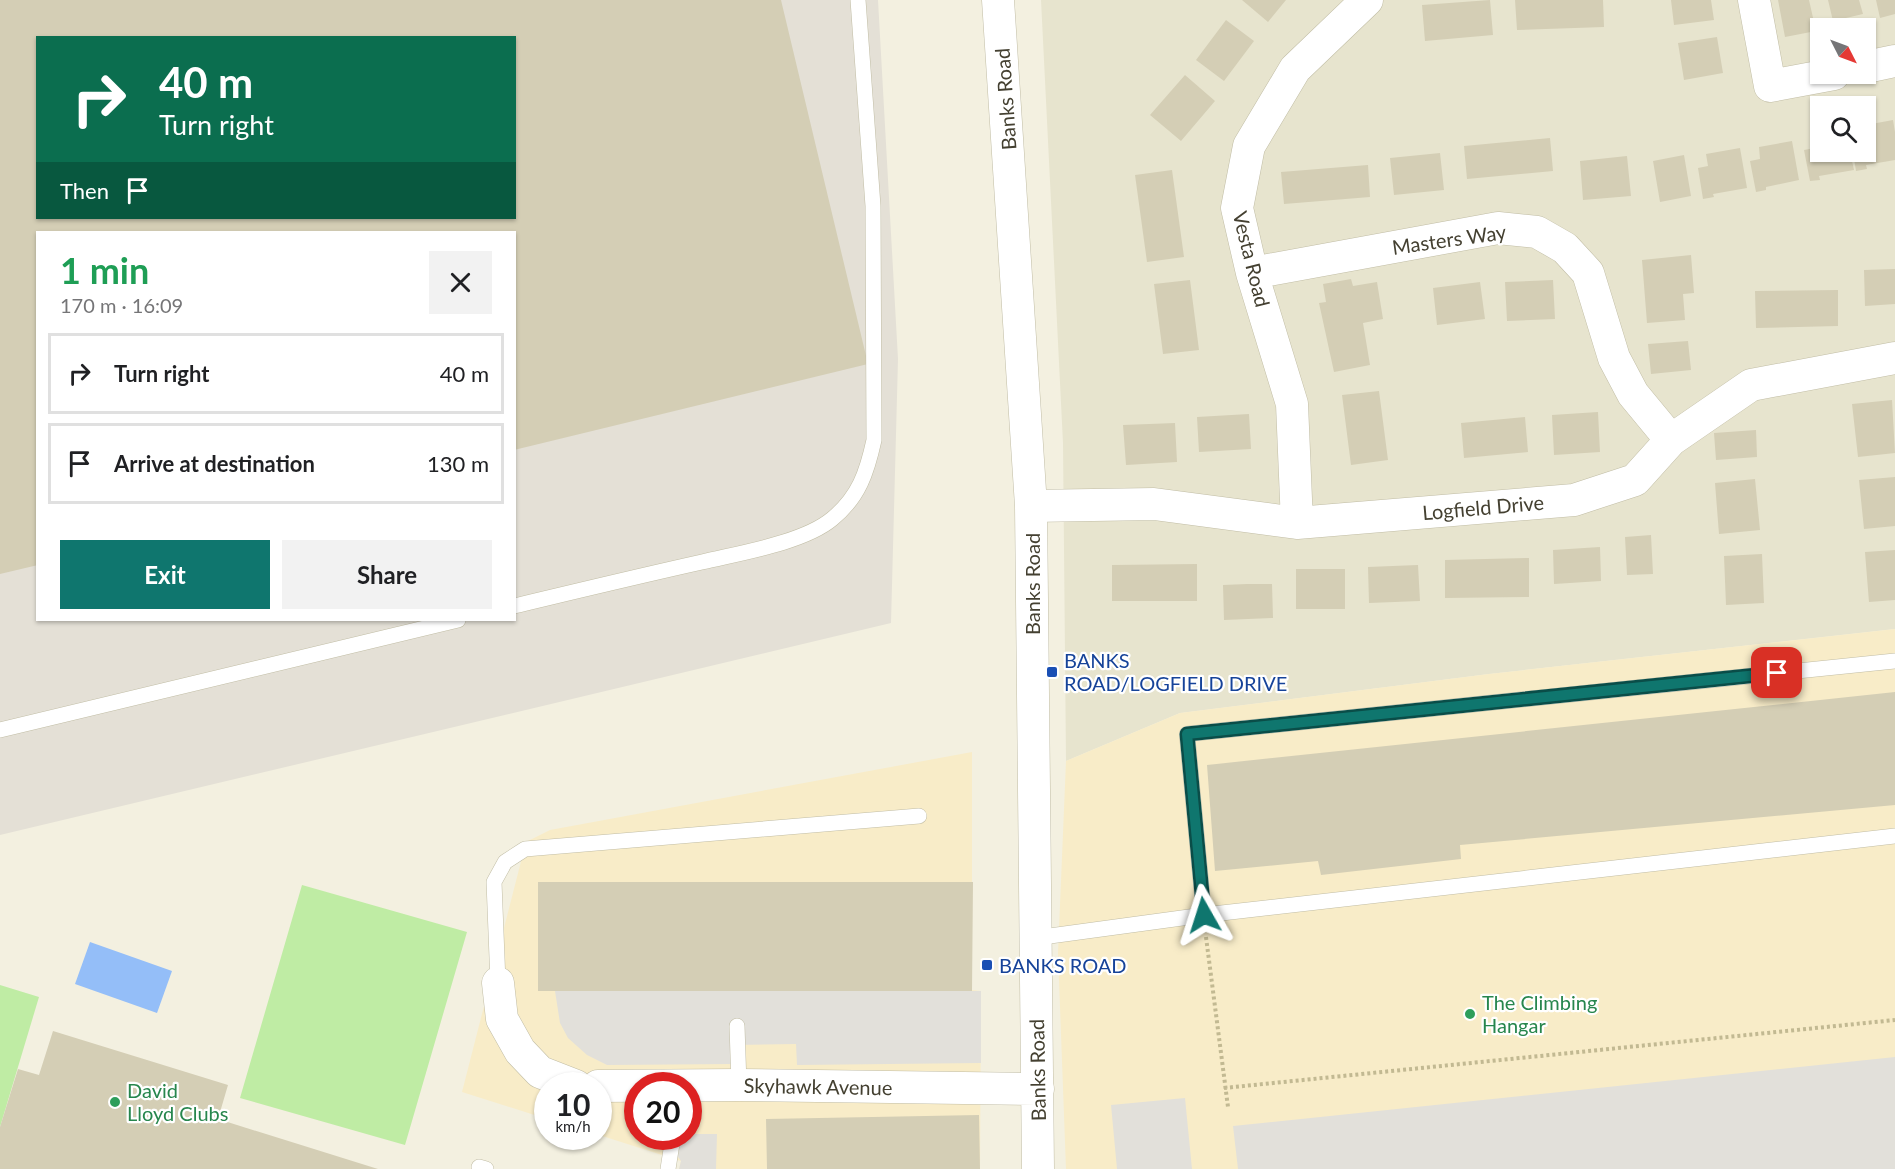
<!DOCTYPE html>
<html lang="en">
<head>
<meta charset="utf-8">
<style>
  body { margin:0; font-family:Lato,sans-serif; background:#f2f2f2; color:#202124; height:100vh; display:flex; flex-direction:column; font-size:22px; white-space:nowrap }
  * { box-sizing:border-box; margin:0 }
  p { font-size:20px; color:#757577 }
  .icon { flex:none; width:33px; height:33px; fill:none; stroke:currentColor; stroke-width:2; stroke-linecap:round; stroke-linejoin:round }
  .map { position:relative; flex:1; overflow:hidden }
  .details { position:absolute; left:36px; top:231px; width:480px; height:390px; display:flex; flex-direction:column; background:#fff; border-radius:0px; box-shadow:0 2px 4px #0004 }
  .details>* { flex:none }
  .banner { position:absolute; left:36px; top:36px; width:480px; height:183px; border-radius:0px; box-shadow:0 2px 4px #0004; background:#0b6e4f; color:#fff; overflow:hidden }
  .needle { width:39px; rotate:132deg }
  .tools { position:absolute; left:1810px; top:18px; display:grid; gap:12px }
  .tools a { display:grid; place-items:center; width:66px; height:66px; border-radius:0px; background:#fff; box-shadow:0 2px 4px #0004; font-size:30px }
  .speed { position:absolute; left:534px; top:1072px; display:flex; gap:12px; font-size:30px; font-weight:700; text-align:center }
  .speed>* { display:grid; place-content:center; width:78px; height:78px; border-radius:50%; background:#fff; box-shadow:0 2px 4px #0004; line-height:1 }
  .speed small { font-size:15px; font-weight:400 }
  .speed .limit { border:9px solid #d22; background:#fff; color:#111 }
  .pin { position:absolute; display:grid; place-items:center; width:51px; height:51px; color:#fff; margin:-26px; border-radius:12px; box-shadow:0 3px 9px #0006 }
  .me { position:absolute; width:66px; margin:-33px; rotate:354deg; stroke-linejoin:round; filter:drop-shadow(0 0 4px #0008) }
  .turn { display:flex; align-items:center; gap:21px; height:126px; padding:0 24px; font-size:27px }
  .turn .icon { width:78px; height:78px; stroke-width:2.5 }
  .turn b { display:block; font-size:42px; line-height:51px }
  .then { display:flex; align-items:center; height:57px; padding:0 24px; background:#0003; gap:12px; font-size:22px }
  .round { display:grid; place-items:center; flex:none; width:63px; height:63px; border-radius:0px; background:#f2f2f2 }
  .overview { display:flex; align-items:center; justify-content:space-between; height:102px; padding:0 24px }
  h1 { font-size:36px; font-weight:700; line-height:45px; color:#1e9e55 }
  .action { display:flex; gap:12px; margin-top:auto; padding:12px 24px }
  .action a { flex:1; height:69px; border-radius:0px; background:#0f766e; color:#fff; font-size:24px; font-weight:700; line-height:69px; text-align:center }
  .action a+a { background:#f2f2f2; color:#202124 }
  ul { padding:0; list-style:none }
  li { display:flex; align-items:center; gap:18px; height:81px; margin:0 12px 9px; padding:0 12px; border:3px solid #e0e0e0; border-radius:0px }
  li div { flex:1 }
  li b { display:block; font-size:22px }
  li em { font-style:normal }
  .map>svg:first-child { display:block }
</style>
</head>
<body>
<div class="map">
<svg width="1895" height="1169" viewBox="0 0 1895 1169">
  <rect width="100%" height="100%" fill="#f3f0e0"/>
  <!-- residential -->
  <path fill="#e7e4ce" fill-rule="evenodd" d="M1041,0h854v629l-406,45 -309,39 -114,48 -3,-318zM1821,28h45v46h-45zM1821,106h45v46h-45z"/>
  <!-- commercial -->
  <path fill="#f8ecc8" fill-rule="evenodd" d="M1895,629v540h-829l-8,-216 8,-192 114,-48 309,-39z
    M972,752v238l9,1 -1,178h-301l2,-8 -82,-26 -1,-49h-50l-1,33 -85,-27 64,-250 24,-12zM638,1086h50v51h-50z"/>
  <!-- industrial -->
  <path fill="#e4e0d6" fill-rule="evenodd" d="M0,0h878l20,359 -7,264 -891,212zM38,38h476v180h-476zM38,232h476v388h-476z"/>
  <!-- green -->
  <path fill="#bfeca4" d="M302,885l165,47 -62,213 -165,-47z
    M0,985l39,12 -39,130z"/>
  <!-- parking -->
  <path fill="#e2e0da" d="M555,991h426v72l-184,2 -1,-21 -61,1 -1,19 -127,1 -20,-10 -19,-17 -8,-15z
    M1895,1057v112h-657l-5,-43z
    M1185,1098l7,71h-75l-6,-64z
    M689,1134h28l-1,35h-37l2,-8 -17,-24h24z"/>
  <!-- water -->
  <path fill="#94bef8" d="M90,942l82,29 -15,42 -82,-29z"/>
  <!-- building -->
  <path fill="#d4ceb5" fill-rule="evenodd" d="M0,0h781l87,364 -354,86v-218h-476v333l-38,9zM38,38h476v180h-476z
    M1242,0h44l-18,22z
    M1490,0l3,35 -68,6 -3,-36z
    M1515,0h88l1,27 -87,3z
    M1671,0h40l3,20 -40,5z
    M1778,0h31l7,31 -31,6z
    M1828,0h31l4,14 -30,7z
    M1876,0h19v14l-15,4z
    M1226,20l28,21 -30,40 -28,-21z
    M1717,37l6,36 -39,7 -6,-37z
    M1185,75l30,26 -34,40 -31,-26z
    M1893,120l2,12v28l-29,5 1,4 -11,2 -3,-19h13v-27z
    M1821,135v17h29l4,18 -35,6 1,4 -10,1 -6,-31 11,-2 -3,-12z
    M1550,138l3,33 -86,8 -3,-33z
    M1792,141l7,39 -33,7v3l-10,2 -6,-31 10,-2 -1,-12z
    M1740,148l7,40 -34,6 1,3 -11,2 -5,-31 10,-2 -2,-12z
    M1440,153l4,37 -50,5 -4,-37z
    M1684,155l7,41 -31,6 -7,-41z
    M1627,156l4,40 -48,4 -3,-39z
    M1368,165l2,32 -86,7 -3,-32z
    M1172,170l12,87 -37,5 -12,-87z
    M1691,255l3,38 -11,1 2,26 -38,3 -5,-63z
    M1895,269v35l-30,2 -1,-36z
    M1351,279l2,7 24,-4 6,37 -20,4 7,42 -36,7 -15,-69 7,-1 -3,-18z
    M1190,280l9,70 -36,4 -9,-70z
    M1553,280l2,39 -48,2 -2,-39z
    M1480,282l5,37 -48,6 -4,-37z
    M1838,290v36l-82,2 -1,-37z
    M1688,341l3,29 -40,4 -3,-30z
    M1379,391l9,69 -37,5 -9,-70z
    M1892,400l3,53 -37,4 -6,-53z
    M1598,412l2,40 -46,3 -2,-40z
    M1249,414l2,35 -52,3 -2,-35z
    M1525,417l3,35 -64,6 -3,-35z
    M1175,423l2,39 -51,3 -3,-40z
    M1756,430l1,27 -41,3 -2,-27z
    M1895,477v49l-31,3 -5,-49z
    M1755,479l5,51 -41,4 -4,-51z
    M1651,535l2,39 -26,1 -2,-38z
    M1600,547l1,34 -47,3 -1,-34z
    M1895,550v50l-26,2 -4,-50z
    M1762,554l2,49 -38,2 -2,-49z
    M1529,558v39l-84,1v-38z
    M1197,564v37h-85v-36z
    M1418,565l2,36 -51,2 -1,-36z
    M1296,569h49v40h-49z
    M1247,584h25l1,34 -49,2 -1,-35z
    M1895,692v113l-435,40 1,14 -140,16 -3,-14 -103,10 -8,-106z
    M538,882h435l-1,109h-434z
    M53,1031l175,54 -10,34 160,50h-378v-42l18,-58 21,6z
    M979,1115l1,54h-213l-1,-50z"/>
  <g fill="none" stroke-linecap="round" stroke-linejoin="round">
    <!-- lane casing -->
    <g stroke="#c1bda5" stroke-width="16">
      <path id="lane" d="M514,606c63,-15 125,-30 188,-44 37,-9 101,-19 130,-43 27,-22 35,-47 42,-79l-1,-234 -15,-206
        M0,730l458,-110
        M1204,915l-17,-181 708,-73
        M1035,938l169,-23 691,-79
        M498,983l-4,-101 11,-20 20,-13 394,-33
        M737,1026l2,59
        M479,1167l7,2
        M668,1169l5,-32"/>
    </g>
    <!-- street casing -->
    <g stroke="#c1bda5" stroke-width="33">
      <path id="street" d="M998,0l33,506 7,663
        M1754,0l16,86 64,-12
        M1866,67l29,-6
        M1252,273l246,-45 39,4 28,16 23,25 26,85 19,36 38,46
        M1031,506l123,-2 143,19 277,-23 61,-20 36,-40 80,-55 144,-27
        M1297,523l-5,-119 -40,-131 -15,-65 12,-62 46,-77 72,-69
        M498,983l4,36 18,32 20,21 36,14
        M598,1086l141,-1 299,4"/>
    </g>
    <!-- path -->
    <path stroke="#c2b992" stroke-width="4" stroke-dasharray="3 3" stroke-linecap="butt" d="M1206,937l22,170
      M1224,1088l671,-68"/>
    <!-- lane -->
    <use href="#lane" stroke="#fff" stroke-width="15"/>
    <!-- street -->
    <use href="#street" stroke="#fff" stroke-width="32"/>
  </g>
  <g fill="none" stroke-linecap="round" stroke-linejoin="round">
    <!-- route casing -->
    <g stroke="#0a4d48" stroke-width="15">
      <path id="route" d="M1204,915l-17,-181 590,-61"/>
    </g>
    <!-- route -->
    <use href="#route" stroke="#0f766e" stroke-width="10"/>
  </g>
  <!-- markers -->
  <g fill="#1a4fb4" stroke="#fff" stroke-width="2">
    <rect x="1046" y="666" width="12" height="12" rx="3"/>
    <rect x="981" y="959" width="12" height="12" rx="3"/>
  </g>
  <g fill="#2e9e5b" stroke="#fff" stroke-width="2">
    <circle cx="1470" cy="1014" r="6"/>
    <circle cx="115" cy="1102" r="6"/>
  </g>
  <g text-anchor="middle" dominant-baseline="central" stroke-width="4.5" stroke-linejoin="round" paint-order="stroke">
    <!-- street labels -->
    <g font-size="20" fill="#444031" stroke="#fff">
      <text transform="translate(1005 99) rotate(-94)">Banks Road</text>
      <text transform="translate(1449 239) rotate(-8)">Masters Way</text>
      <text transform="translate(1252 259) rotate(76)">Vesta Road</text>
      <text transform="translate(1483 507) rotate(-5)">Logfield Drive</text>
      <text transform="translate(1032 584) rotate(-90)">Banks Road</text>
      <text transform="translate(1037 1070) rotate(-91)">Banks Road</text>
      <text transform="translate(818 1086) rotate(1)">Skyhawk Avenue</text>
    </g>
    <!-- transit labels -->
    <g font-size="20" fill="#164399" stroke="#fff" text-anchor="start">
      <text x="1064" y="660">BANKS<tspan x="1064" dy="23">ROAD/LOGFIELD DRIVE</tspan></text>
      <text x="999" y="965">BANKS ROAD</text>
    </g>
    <!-- leisure labels -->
    <g font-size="20" fill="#27864d" stroke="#fff" text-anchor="start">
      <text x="1482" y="1002">The Climbing<tspan x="1482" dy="23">Hangar</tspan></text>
      <text x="127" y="1090">David<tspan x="127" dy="23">Lloyd Clubs</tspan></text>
    </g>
  </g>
</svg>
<div class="tools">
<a><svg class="needle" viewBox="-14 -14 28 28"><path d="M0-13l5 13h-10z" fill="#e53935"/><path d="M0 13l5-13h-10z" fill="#757577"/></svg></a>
<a><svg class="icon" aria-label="search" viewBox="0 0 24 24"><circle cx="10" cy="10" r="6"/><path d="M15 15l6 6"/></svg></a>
</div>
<div class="speed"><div>10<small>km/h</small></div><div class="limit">20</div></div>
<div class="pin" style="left:1777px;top:673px;background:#d93025"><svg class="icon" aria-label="arrive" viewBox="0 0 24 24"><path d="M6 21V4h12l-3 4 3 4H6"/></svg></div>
<svg class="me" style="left:1204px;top:915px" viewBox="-20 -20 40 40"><path d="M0-17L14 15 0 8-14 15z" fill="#0f766e" stroke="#fff" stroke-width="4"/></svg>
<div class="banner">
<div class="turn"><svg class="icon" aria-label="right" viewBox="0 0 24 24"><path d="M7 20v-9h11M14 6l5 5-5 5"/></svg><div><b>40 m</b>Turn right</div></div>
<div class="then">Then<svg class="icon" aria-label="arrive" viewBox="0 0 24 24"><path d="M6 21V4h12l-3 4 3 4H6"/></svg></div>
</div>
<section class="details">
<div class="overview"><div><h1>1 min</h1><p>170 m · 16:09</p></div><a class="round"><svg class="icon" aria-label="close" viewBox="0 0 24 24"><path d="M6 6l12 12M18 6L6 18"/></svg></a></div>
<ul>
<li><svg class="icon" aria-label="right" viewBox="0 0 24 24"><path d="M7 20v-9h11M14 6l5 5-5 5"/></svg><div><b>Turn right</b></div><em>40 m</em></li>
<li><svg class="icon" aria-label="arrive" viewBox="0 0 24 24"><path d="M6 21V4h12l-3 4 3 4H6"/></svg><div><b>Arrive at destination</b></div><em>130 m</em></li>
</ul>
<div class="action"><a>Exit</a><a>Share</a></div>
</section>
</div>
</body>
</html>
